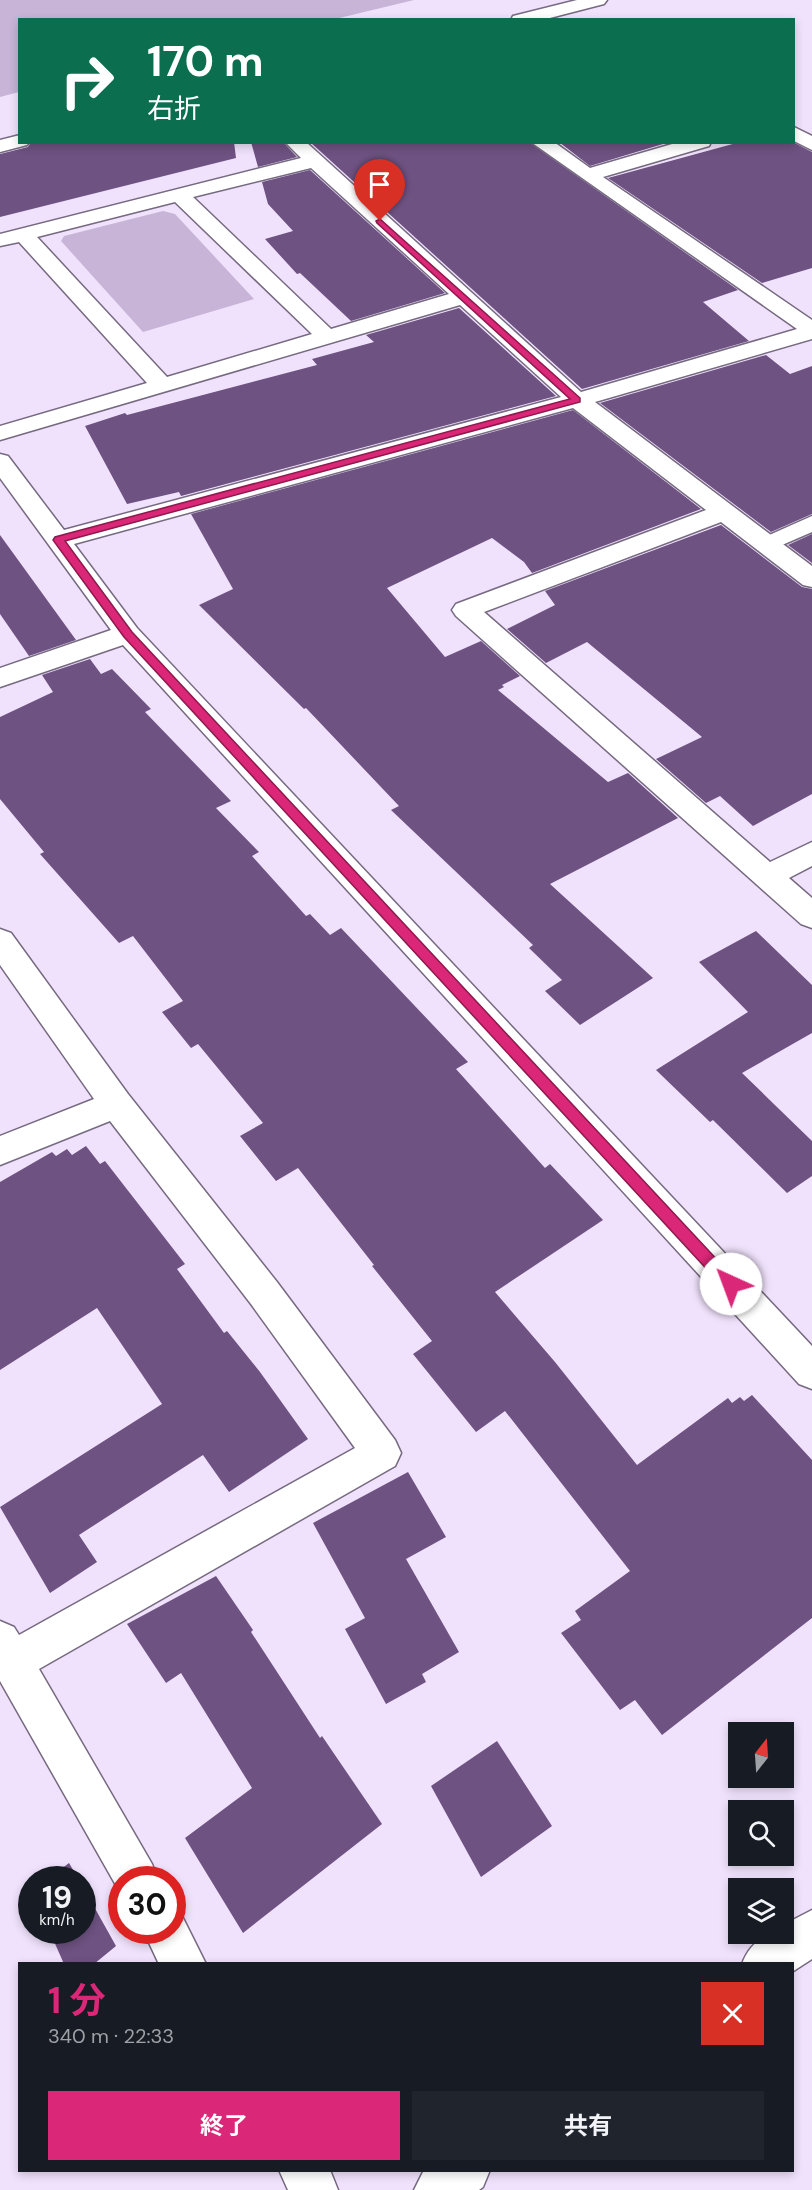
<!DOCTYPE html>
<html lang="ja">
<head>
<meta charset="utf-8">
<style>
  body { margin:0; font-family:"DM Sans","Noto Sans JP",sans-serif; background:#20242c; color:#f1f3f6; height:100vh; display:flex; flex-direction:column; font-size:22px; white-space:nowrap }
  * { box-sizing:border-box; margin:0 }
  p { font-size:20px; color:#9ea1a6 }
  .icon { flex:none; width:33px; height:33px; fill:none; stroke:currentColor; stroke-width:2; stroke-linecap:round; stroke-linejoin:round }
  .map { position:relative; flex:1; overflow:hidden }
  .side { position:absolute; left:18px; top:1962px; width:776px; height:210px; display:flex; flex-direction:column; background:#171b24; border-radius:0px; box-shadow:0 3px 9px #0003 }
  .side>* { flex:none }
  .top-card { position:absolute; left:18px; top:18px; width:777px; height:126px; border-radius:0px; box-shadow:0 3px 9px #0003; background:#0b6e4f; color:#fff; overflow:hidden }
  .needle { width:39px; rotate:17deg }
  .fabs { position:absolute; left:728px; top:1722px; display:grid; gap:12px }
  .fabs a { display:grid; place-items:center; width:66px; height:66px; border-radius:0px; background:#171b24; box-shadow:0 3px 9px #0003; font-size:30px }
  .speed { position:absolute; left:18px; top:1866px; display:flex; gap:12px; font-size:30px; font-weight:700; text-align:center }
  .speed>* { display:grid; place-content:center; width:78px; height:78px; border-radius:50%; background:#171b24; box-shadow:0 3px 9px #0003; line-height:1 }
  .speed small { font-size:15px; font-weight:400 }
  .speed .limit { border:9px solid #d22; background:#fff; color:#111 }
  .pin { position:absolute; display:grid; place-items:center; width:51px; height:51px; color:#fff; margin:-62px -26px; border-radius:50% 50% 50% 0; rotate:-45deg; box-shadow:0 0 6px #0007 }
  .pin .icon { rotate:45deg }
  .me { position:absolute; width:66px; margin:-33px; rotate:317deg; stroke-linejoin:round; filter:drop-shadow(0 0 4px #0008) }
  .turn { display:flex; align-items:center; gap:21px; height:126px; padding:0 30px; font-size:27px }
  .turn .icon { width:78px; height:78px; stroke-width:2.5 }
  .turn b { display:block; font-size:42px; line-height:51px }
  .round { display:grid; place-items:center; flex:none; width:63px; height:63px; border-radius:0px; background:#20242c }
  .headline { display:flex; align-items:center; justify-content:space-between; height:102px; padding:0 30px }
  h1 { font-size:36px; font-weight:700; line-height:45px; color:#db2777 }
  .primary-button { display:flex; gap:12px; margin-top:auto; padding:12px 30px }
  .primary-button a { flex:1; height:69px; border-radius:0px; background:#db2777; color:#fff; font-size:24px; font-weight:700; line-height:69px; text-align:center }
  .primary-button a+a { background:#20242c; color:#f1f3f6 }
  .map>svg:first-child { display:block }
</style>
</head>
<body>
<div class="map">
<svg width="812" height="2190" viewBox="0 0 812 2190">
  <rect width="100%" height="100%" fill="#f0e2fc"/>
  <!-- green -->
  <path fill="#c7b4d7" d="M0,0h414l-83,20h-311l-1,72 -19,5z
    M163,211l12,3 79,85 -111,33 -82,-91 3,-5z"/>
  <!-- building -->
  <path fill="#6e5282" d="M31,142h203l2,16 -236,59v-63l28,-7z
    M251,142h32l14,15 -39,10z
    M310,142h219l209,148 -35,12 46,39 -167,48z
    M559,142h101l3,2 -73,22z
    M740,142h53l19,10v116l-50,15 -154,-105z
    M310,170l135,123 -94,28 -51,-48 -3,1 -32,-35 28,-8 -25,-27 -6,-22z
    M459,308l97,88 -375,100 -2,-4 -52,12 -42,-78 40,-13 2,2 190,-50 -5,-6 62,-17 -8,-7z
    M766,355l24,19 22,-8v148l-41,18 -171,-129z
    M573,410l128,99 -169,64 -8,-11 -32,-24 -105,50 58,69 36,-16 39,35 -18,9 2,2 -6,3 110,92 20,-9 50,45 -128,66 103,94 -73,47 -35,-34 17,-11 -33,-32 4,-3 -142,-135 8,-4 -93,-98 -2,1 -105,-104 34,-16 -42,-75z
    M721,525l81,62 10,2v205l-59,32 -33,-30 -14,7 -50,-44 46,-22 -115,-95 -41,21 -39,-34 48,-24 -10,-14z
    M812,534v29l-24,-18z
    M0,535l76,105 -47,16 -29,-42z
    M90,659l11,15 11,-5 39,40 -6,3 86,89 -15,7 43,44 -7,4 54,60 4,-2 20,21 11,-7 127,134 -12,7 89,99 5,-4 53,56 -108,72 60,70 82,103 91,-67 4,5 8,-6 4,4 8,-6 60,65v158l-150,117 -27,-35 -15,10 -59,-77 20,-13 -6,-9 55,-40 -125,-160 -29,21 -63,-78 19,-13 -60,-75 2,-1 -76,-97 -22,13 -36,-45 23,-13 -65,-79 -7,4 -29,-36 21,-11 -50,-65 -14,7 -79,-89 4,-2 -44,-53v-82l53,-25 -11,-17z
    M756,931l56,54v48l-70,40 70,68v35l-25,17 -74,-73 -3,2 -54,-52 92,-58 -49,-50z
    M86,1146l14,18 5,-3 80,103 -8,5 47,64 3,-2 33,41 48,67 -79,53 -26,-37 -124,80 18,27 -47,31 -50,-86 162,-103 -65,-96 -97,62v-188l52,-30 4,4 11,-7 5,6z
    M408,1472l38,65 -40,22 53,93 -37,22 4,8 -40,22 -41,-75 20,-11 -52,-95z
    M216,1576l37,54 -2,2 69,106 2,-2 60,88 -139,109 -58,-95 67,-50 -71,-115 -15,10 -39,-59z
    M497,1741l55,85 -71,51 -50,-91z
    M69,1863l10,17h-32z
    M83,1887l33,59 -22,18h-30l-15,-34h33z"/>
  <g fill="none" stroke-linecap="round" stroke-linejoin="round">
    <!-- lane casing -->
    <g stroke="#766a80" stroke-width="3">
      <path id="lane" d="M812,516v16l-46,20 -8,-2 -3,-5 3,-5z"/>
    </g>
    <!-- street casing -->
    <g stroke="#766a80" stroke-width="3">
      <path id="street" d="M577,0h30l-3,4 -62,16h-31l2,-4z
        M794,127l18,9v14l-18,-9z
        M20,135v7h9l-2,3 -27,7v-12z
        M285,142h21l275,250 216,-63 -266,-187h23l36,26 89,-26h32l-2,4 -106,31 209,143v19l-217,63 217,164v21l-9,-2 -82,-63 -237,90 286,250 42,-20v24l-23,12 23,20v30l-11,-4 -345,-308 -4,-6 4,-6 250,-94 -133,-102 -499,136 63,84 675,718v43l-13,-5 -676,-739 -123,42v-19l111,-38 -111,-152v-24l8,2 56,74 497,-133 -101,-92 -460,135v-14l147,-43 -128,-141 -19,4v-12l301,-76zM311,168l138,126 -118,35 -138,-132zM175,202l137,132 -145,43 -130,-140z
        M0,929l11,4 117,161 149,188 118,158 6,13 -6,13 -356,203 113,195 6,16h-36v16l-122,-215v-60l14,6 5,8 336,-187 -104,-144 -141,-183 -110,44v-29l94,-37 -94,-134z
        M172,1911l9,3 25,50h-47l-16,-34h29z
        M279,2170h51l8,20h-50z"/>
    </g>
    <!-- primary casing -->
    <g stroke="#766a80" stroke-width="3">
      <path id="primary" d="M812,1910v49l-20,13v-8h-50c7,-19 20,-30 41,-30v-9z
        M424,2170h66l-7,17 -4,3h-65z"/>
    </g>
    <!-- lane -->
    <use href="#lane" fill="#fff" fill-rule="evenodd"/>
    <!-- street -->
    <use href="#street" fill="#fff" fill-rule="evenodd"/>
    <!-- primary -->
    <use href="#primary" fill="#fff" fill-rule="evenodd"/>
  </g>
  <!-- route -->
  <path fill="#db2777" stroke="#8e194d" stroke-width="1.5" d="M380,219l200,179v4l-515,139 67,91 604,648 2,4 -2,5 -5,2 -6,-2 -601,-652 -71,-97 2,-3 515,-138 -193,-176 -1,-2z"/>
</svg>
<div class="fabs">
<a><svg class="needle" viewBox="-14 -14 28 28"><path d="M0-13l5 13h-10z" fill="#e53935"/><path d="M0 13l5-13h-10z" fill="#9ea1a6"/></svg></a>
<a><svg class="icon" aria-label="search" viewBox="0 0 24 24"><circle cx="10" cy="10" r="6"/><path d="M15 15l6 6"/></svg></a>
<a><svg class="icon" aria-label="layers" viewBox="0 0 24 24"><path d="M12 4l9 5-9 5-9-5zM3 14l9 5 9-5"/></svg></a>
</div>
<div class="speed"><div>19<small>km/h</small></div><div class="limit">30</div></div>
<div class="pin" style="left:380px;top:221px;background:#d93025"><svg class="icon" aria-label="arrive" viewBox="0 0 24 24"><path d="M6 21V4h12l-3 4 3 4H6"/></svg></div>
<svg class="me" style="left:731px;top:1284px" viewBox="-20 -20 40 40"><circle r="19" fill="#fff"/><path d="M0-13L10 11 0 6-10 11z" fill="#db2777"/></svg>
<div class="top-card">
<div class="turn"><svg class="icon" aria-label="right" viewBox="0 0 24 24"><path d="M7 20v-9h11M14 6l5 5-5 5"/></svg><div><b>170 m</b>右折</div></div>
</div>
<section class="side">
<div class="headline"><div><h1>1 分</h1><p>340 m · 22:33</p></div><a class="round" style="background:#d93025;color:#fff"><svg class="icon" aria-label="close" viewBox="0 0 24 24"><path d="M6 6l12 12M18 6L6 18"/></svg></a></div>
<div class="primary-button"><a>終了</a><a>共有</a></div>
</section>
</div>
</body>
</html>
